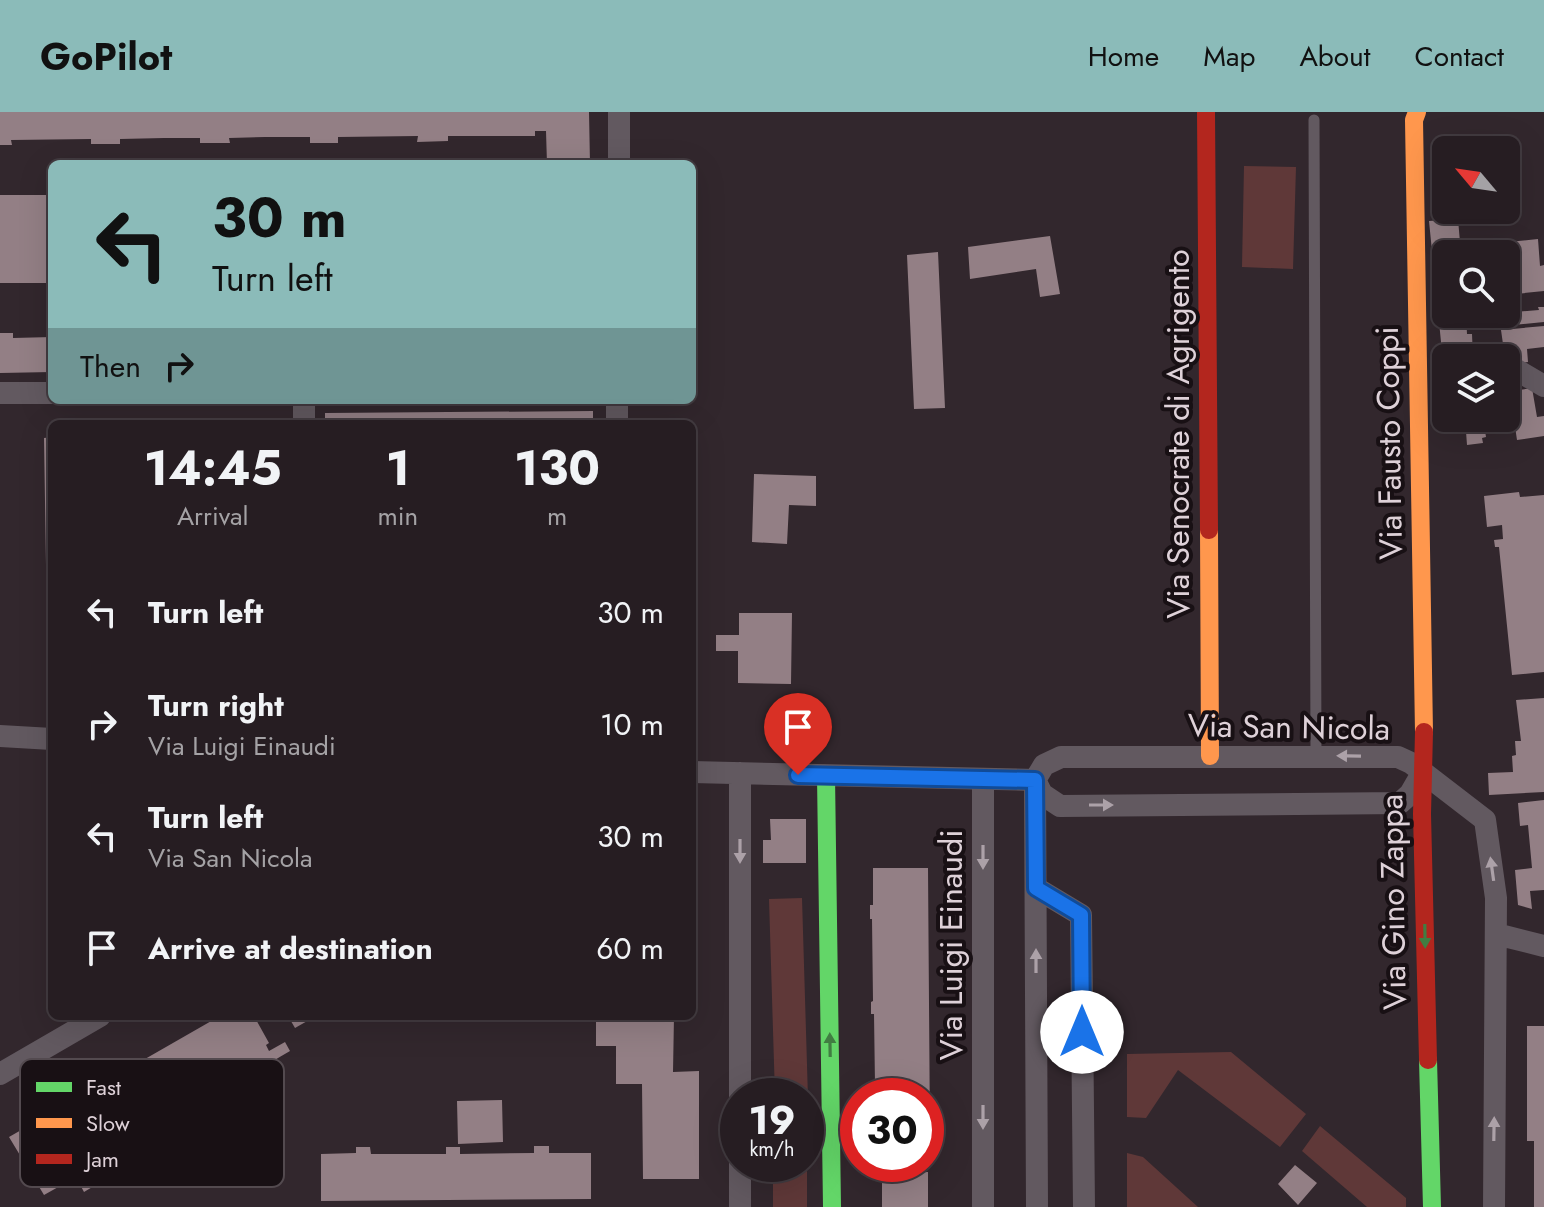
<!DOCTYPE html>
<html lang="en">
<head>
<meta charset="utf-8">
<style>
  body { margin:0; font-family:Jost,sans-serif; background:#2e262a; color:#f1f3f6; height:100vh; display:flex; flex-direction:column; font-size:30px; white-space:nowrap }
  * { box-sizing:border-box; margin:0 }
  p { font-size:26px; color:#a4a2a5 }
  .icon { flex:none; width:44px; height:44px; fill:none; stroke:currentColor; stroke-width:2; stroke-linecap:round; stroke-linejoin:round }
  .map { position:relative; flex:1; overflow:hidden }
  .sheet { position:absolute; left:48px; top:308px; width:648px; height:600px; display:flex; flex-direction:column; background:#261d22; border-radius:12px; box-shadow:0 8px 32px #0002,0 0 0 2px #423b40 }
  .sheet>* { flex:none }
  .banner { position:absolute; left:48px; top:48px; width:648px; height:244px; border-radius:12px; box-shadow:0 8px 32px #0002,0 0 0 2px #423b40; background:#8bbbb9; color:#111; overflow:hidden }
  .needle { width:52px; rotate:299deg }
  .tools { position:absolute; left:1432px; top:24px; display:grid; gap:16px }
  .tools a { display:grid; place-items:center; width:88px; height:88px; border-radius:12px; background:#261d22; box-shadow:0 8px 32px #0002,0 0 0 2px #423b40; font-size:40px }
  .speed { position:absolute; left:720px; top:966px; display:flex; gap:16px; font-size:40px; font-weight:700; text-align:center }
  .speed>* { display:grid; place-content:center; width:104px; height:104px; border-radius:50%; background:#261d22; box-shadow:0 8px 32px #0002,0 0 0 2px #423b40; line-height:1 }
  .speed small { font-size:20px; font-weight:400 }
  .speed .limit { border:12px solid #d22; background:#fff; color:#111 }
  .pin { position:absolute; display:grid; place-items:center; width:68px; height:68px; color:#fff; margin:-82px -34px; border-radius:50% 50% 50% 0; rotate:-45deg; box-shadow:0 0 8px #0007 }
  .pin .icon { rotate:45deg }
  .me { position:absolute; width:88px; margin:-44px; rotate:0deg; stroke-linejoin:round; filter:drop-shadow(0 0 6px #0008) }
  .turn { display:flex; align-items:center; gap:28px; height:168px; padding:0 32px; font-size:36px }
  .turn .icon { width:104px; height:104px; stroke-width:2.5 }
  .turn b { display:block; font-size:56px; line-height:68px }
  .then { display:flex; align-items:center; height:76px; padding:0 32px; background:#0003; gap:16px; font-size:30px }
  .eta { display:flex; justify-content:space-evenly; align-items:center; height:136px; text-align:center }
  .eta b { font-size:48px; font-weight:700; line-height:56px }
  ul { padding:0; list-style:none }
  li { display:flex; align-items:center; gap:24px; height:112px; padding:0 32px }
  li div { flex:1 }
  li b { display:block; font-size:30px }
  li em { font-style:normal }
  header { display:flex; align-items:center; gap:48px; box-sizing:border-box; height:112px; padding:0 40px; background:#8bbbb9; color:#111 }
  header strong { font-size:38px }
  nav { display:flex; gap:44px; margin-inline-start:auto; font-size:28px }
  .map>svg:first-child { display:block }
</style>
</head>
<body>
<header>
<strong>GoPilot</strong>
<nav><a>Home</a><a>Map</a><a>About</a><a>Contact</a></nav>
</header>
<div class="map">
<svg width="1544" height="1095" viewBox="0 0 1544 1095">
  <rect width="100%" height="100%" fill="#32272d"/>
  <!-- green -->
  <path fill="#5f3838" d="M1244,54l52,1 -3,102 -51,-2z
    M802,786l6,200h-2v-2h-31l-6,-197z
    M1231,940l75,62 -26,33 -102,-77 -32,48 -19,-1v-63z
    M1320,1014l86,72v9h-39l-65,-56z
    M807,1037v58h-34v-43h33z
    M1127,1041l16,4 55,50h-71z"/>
  <!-- building -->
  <path fill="#937f85" d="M0,0h589l1,52h-43l-1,-33h-11v5h-87v5l-31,1 1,-6 -80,1v6h-28v-6h-45l-36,1 1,5h-30v-5h-36l-44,1v5h-29v-5l-80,1 1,5h-12z
    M0,83h52v88h-52z
    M1458,107l3,35h-15v60h20l1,20h5l1,24h-27v4h-3l-14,-141z
    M1050,124l10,58 -20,3 -4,-28 -66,10 -2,-32z
    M1538,127l2,27 4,-1v26l-38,4v-41h-27l-1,-9z
    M938,140l7,156 -31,1 -7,-154z
    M1538,195h6v15l-51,5 -1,-13 47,-4z
    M1544,214v21l-17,2 1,13 -22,3 -5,-35z
    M0,221h13v5l39,-1v35l-52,1z
    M1532,276l5,29 7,-1v20l-27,4 -3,-20 -30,4 2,13 -4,1 1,5 -16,2 -2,-27h41v-26z
    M593,299v13h-268v-11z
    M52,325v255h-4l-4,-254z
    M754,362l62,2v30l-27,-1 -2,39 -35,-2z
    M1519,380l1,5 24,-2v177l-32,3 -13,-128h-4l-1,-7 9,-1 -1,-14 -15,2 -3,-31z
    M739,501h53l-1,71 -53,-1v-32h-22v-16h23z
    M1544,586v94l-55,3 -1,-22 25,-1 -1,-16 4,-1 -1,-14h6l-5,-41z
    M1544,688v90l-14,1 2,18 -14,-4 -3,-35 17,-2 -4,-43 -8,1 -2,-23z
    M770,707h36v44h-43v-23h8z
    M873,756h55l2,267h-4v-39h-54v-11h3l-1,-71h-3v-12l2,-1 -1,-82h-2v-14h3z
    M220,904h34l15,27 -3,2 3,6 16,-9 5,9 -41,24 4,7 -11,6 -3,-6 -5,2 2,2 -28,16 1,2 -45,27 7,14 -5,3 -10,-17 -65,37 8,15 -15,9 -8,-15 -32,18 -35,-58z
    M288,904h28l-21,12z
    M596,904h78l-1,56 26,-1v108h-56l-1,-95h-26v-38h-20z
    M1527,914h17v181h-10v-66h-7z
    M502,988l1,42 -45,2 -1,-43z
    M534,1034h15v7h42v46l-270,2v-47l35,-1v-6h14l1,7h75v-7h14v7l74,-1z
    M1295,1053l22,18 -19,22 -20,-21z
    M928,1060v35h-46v-30h3v-3z"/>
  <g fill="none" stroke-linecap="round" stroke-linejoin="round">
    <!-- lane -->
    <path stroke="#625960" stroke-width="11" d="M1314,8l2,636"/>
    <!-- street -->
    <path stroke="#625960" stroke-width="22" d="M619,52v-52
      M1510,254l34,20
      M0,281h52
      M304,288v24
      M617,312v-24
      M0,624l52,3
      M692,660l343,8
      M740,661v323
      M1035,668l9,-15 17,-8h337l13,6 74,57 11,78 -2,309
      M1035,668l2,427
      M1035,668l7,14 18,12 340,-3 10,-9 11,-19
      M1036,776l45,27 3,292
      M1496,822l48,12
      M0,962l100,-58
      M740,1095v-43
      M983,1095v-428"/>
    <!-- fast -->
    <path stroke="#63d668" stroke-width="18" d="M826,664l6,431
      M1428,948l4,147"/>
    <!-- slow -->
    <path stroke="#ff974d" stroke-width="18" d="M1417,0l-3,8 10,612
      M1209,418l1,226"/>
    <!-- jam -->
    <path stroke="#b3261e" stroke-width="18" d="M1206,0l3,418
      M1424,620l-2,82 6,246"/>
  </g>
  <!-- one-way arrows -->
  <defs><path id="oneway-solid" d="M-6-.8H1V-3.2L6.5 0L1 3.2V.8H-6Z" transform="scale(2)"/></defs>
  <g fill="#aca1a8">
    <use href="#oneway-solid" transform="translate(1349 644) rotate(-179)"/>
    <use href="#oneway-solid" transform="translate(1101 693)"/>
    <use href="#oneway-solid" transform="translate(740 739) rotate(90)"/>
    <use href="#oneway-solid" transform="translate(983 745) rotate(90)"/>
    <use href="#oneway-solid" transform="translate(1492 757) rotate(-98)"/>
    <use href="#oneway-solid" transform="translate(1036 849) rotate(-90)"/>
    <use href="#oneway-solid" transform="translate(983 1005) rotate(90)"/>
    <use href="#oneway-solid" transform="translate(1494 1017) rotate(-89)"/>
  </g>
  <g fill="#417d42">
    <use href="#oneway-solid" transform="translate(1425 824) rotate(89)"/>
    <use href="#oneway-solid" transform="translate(830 933) rotate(-91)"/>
  </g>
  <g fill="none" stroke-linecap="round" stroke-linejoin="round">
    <!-- route casing -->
    <g stroke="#114b97" stroke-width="20">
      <path id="route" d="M798,663l237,5 1,108 45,27 1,117"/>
    </g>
    <!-- route -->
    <use href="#route" stroke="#1a73e8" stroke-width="14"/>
  </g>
  <g text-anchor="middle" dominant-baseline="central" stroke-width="8" stroke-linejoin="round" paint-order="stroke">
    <!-- street labels -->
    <g font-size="32" fill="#ded1d8" stroke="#181014">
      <text transform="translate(1178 322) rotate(-90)">Via Senocrate di Agrigento</text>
      <text transform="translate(1389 331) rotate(-91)">Via Fausto Coppi</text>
      <text transform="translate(1289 615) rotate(1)">Via San Nicola</text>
      <text transform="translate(1393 790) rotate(-91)">Via Gino Zappa</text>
      <text transform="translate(951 833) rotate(-90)">Via Luigi Einaudi</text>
    </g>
  </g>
  <!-- legend -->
  <rect x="20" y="947" width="264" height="128" rx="12" fill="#181014" stroke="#534a4f" stroke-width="2"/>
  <rect x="36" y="970" width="36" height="10" fill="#63d668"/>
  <rect x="36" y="1006" width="36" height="10" fill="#ff974d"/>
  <rect x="36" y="1042" width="36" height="10" fill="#b3261e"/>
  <g font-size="22" fill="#ded1d8">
    <text x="86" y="983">Fast</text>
    <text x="86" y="1019">Slow</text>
    <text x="86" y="1055">Jam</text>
  </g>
</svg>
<div class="tools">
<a><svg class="needle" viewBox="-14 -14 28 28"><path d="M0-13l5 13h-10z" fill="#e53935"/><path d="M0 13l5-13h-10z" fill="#a4a2a5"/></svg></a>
<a><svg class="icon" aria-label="search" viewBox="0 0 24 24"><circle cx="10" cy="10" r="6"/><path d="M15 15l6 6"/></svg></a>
<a><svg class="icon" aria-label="layers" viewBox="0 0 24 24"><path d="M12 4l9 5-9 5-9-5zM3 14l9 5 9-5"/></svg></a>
</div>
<div class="speed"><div>19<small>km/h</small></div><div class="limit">30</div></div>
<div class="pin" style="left:798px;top:663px;background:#d93025"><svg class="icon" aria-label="arrive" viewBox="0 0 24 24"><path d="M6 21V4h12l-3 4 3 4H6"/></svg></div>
<svg class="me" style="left:1082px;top:920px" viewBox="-20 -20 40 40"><circle r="19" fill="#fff"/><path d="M0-13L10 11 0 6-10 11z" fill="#1a73e8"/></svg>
<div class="banner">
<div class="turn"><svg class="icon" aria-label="left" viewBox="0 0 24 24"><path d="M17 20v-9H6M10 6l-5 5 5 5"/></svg><div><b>30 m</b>Turn left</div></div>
<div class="then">Then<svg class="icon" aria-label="right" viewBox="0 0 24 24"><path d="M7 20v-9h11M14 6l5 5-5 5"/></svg></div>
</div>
<section class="sheet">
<div class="eta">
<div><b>14:45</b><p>Arrival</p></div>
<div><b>1</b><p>min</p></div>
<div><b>130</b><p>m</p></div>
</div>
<ul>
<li><svg class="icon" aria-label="left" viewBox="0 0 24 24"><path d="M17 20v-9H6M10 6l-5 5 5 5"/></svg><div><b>Turn left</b></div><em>30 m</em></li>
<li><svg class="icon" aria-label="right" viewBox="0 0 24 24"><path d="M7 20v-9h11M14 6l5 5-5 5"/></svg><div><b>Turn right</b><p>Via Luigi Einaudi</p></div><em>10 m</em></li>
<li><svg class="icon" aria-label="left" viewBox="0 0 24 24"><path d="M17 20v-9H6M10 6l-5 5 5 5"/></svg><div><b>Turn left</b><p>Via San Nicola</p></div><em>30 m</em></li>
<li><svg class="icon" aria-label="arrive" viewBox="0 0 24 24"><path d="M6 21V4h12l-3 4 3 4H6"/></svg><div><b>Arrive at destination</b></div><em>60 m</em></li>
</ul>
</section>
</div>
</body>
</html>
